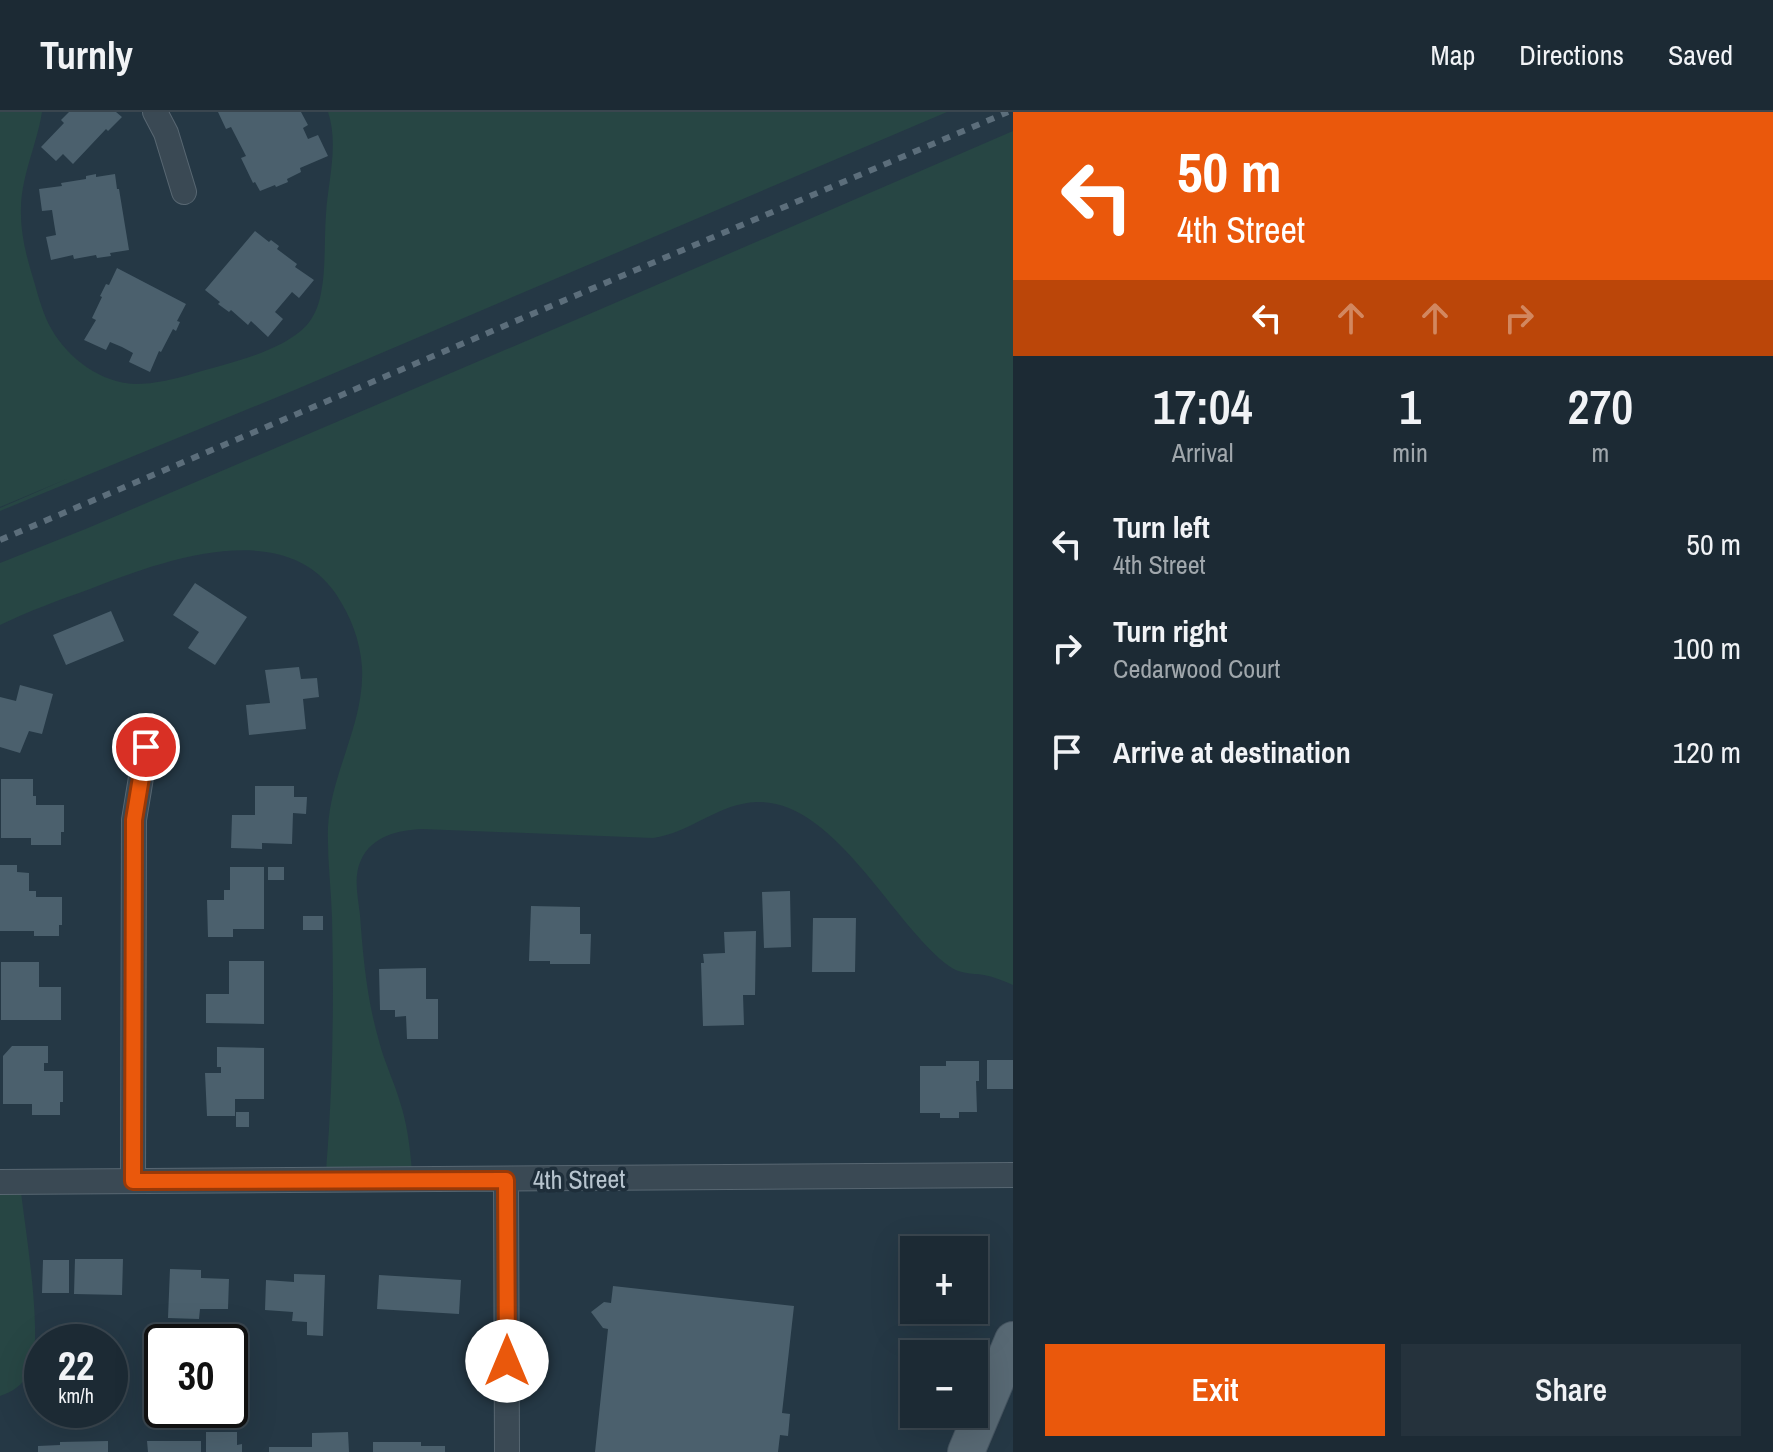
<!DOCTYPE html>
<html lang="en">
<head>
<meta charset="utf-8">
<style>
  body { margin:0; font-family:"Archivo Narrow",sans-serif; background:#25323c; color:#f1f3f6; height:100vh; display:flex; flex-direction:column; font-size:30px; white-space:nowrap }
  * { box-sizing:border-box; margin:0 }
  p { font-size:26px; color:#a0a7ac }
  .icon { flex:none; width:44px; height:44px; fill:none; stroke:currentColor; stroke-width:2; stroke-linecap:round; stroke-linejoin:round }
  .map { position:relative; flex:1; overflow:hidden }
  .details { display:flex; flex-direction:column; background:#1c2a34; width:760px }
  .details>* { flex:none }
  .banner { background:#ea580c; color:#fff; overflow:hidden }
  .fabs { position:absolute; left:900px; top:1124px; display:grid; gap:16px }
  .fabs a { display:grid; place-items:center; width:88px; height:88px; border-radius:0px; background:#1c2a34; box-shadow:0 8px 32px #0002,0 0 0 2px #3a464f; font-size:40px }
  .speed { position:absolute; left:24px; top:1212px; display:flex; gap:16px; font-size:40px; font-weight:700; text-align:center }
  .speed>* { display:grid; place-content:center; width:104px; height:104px; border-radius:50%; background:#1c2a34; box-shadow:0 8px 32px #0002,0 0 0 2px #3a464f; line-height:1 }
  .speed small { font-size:20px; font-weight:400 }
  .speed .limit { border:4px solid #111; border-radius:12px; background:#fff; color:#111 }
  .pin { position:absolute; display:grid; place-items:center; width:68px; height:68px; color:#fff; margin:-34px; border:4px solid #fff; border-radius:50%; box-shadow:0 2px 8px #0007 }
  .me { position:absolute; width:88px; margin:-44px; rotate:0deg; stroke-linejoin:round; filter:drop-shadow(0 0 6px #0008) }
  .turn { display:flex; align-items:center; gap:28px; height:168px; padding:0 32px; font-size:36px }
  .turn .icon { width:104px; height:104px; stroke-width:2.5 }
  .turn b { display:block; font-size:56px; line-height:68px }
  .lanes { display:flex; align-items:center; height:76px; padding:0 32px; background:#0003; justify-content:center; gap:40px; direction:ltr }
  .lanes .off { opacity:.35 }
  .eta { display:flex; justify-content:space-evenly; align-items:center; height:136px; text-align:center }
  .eta b { font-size:48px; font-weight:600; line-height:56px }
  .action { display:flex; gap:16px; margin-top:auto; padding:16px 32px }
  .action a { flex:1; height:92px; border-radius:0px; background:#ea580c; color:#fff; font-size:32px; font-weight:600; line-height:92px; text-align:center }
  .action a+a { background:#25323c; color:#f1f3f6 }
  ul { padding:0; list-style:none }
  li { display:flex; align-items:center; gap:24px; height:104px; padding:0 32px }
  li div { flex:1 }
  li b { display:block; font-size:30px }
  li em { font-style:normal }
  header { display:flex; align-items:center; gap:48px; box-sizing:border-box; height:112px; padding:0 40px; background:#1c2a34; border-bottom:2px solid #3a464f }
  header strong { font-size:38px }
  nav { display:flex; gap:44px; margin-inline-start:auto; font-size:28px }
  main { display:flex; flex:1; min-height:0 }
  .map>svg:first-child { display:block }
</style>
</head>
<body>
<header>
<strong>Turnly</strong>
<nav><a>Map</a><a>Directions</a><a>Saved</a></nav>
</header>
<main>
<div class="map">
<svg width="1013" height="1340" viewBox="0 0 1013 1340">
  <rect width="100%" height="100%" fill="#253845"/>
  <!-- green -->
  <path fill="#274644" d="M0,0h42c-5,32 -20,62 -21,95 -1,25 5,48 12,71 5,17 10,37 19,52 16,28 49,53 83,54 20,0 41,-5 60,-11 34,-10 86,-21 111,-47 8,-9 13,-21 15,-33 5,-25 3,-52 5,-79 2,-33 13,-69 2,-102h619l-650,277 -297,122v-3l69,-30 -69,29z
    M1013,19v854c-9,-4 -19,-8 -29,-10 -13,-2 -25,-1 -35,-9 -57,-42 -114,-166 -192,-164 -38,1 -67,31 -104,36l-231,-9c-24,1 -50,7 -61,31 -8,17 -3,37 -1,55 3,42 7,85 19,126 5,20 14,38 20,58 8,23 11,48 13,72h-86c7,-84 8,-170 6,-254 -1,-30 -5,-60 -4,-90 3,-55 37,-104 34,-160 -2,-27 -11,-50 -26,-73 -53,-79 -177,-32 -246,-5 -31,11 -61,22 -90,36v-62l88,-35 506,-216z
    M0,1080h21c4,35 24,154 8,181 -6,12 -17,19 -29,23z"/>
  <!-- building -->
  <path fill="#4b606d" d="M69,0h47l6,5 -14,14 -2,-2 -33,35 -10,-10 -7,7 -15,-14 23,-24 -3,-3z
    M218,0h83l7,13 -5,3 5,11 10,-4 10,21 -28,12 1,4 -14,7 1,3 -12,5 -1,-2 -15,6 -5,-9 -2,1 -12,-25 5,-2 -15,-29 -5,2z
    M96,62v3l19,-3 2,15h2l10,61 -19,3 1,3 -14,2 -1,-3 -22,4 -1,-4 -22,5 -5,-23 10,-2 -2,-12 -2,-13 -10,1 -3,-22 23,-3 -1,-3 25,-4v-3z
    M255,119l14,11 2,-2 8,6 -2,3 20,15 -2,3 19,13 -15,18 -7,-6 -17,20 8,7 -15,18 -17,-16 -3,4 -17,-15 -2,2 -11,-8 2,-2 -15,-12z
    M117,156l69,36 -9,17 3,1 -4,9 -3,-2 -12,23 -2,-1 -9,21 -21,-10 4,-9 -11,-6 -12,-5 -4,8 -22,-10 12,-20 -4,-2 10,-21 -2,-1 6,-12 3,1z
    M195,471l52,34 -32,48 -27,-17 11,-16 -26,-17z
    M111,499l13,30 -58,24 -13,-30z
    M299,555l2,12 16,-1 2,19 -16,2 3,30 -57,6 -3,-30 24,-2 -5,-33z
    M20,573l33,9 -11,40 -13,-3 -9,22 -20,-6v-50l16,4z
    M1,667h32v17h3v9h28v27h-3v13h-30v-7h-30z
    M255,674h39v11h13l-1,17 -13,-1 -1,31 -30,-1v6l-31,-1 1,-33h23z
    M0,753h17v7l12,1v18h7v6h26v28h-3v11h-25v-5h-34z
    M230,755h34v62h-31v8h-25l-1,-37h17v-10h6z
    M268,755h16v13h-16z
    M790,779l1,56 -27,1 -2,-56z
    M531,794l49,1v27h11l-1,30h-40v-3h-21z
    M303,804h20v14h-20z
    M813,806h43l-1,54h-43z
    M756,819l-1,64h-12l1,30 -41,1 -2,-63h3l-1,-9 22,-1 -1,-21z
    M229,849h35v63l-58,-1v-29h23z
    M1,850h38v25h22v33h-60z
    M426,856v31h12v40h-31l-1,-23 -11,1v-7h-15l-1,-41z
    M12,934h36v17h-4v8h19v31h-3v13h-28v-11h-29v-48z
    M217,935l47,1v51h-29v17h-28l-2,-43h16v-6h-4z
    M987,948h26v29h-26z
    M946,949h33v20h-3l1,31h-18v6h-19v-5h-20v-47h26z
    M236,1000h13v15h-13z
    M75,1147h48l-1,36 -48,-1z
    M43,1148h26v33h-27z
    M170,1157l31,1v8l28,1 -1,30h-28l-1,10 -31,-1z
    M294,1162l31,1 -2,61 -16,-1v-13l-15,-1 1,-9 -28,-2 1,-30 28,2z
    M379,1163l82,5 -2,34 -82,-5z
    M613,1174l181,20 -12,107 8,1 -2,22 -8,-1 -2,17h-183l13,-123 -5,-1 -12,-16 13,-10 7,1z
    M206,1320h31v13l5,-1v8h-36z
    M348,1320l1,20h-80v-5h43v-14z
    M108,1329v11h-70v-6l22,-1v-3z
    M147,1329h54v11h-53z
    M373,1330h48v4h24v6h-72z"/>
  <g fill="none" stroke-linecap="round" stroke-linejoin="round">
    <!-- minor casing -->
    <g stroke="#586772" stroke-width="26">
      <path id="minor" d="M155,0l11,21 18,59
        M506,1068l1,272
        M133,1069l1,-361 12,-73
        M0,1070l1013,-7"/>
    </g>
    <!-- primary casing -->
    <g stroke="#465561" stroke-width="38">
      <path id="primary" d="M966,1340l47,-112"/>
    </g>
    <!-- minor -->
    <use href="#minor" stroke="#3a4954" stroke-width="24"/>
    <!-- primary -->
    <use href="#primary" stroke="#586974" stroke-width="36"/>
    <!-- rail -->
    <path stroke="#5c6e7b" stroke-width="6" stroke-dasharray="8 8" stroke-linecap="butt" d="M0,428l1008,-428"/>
  </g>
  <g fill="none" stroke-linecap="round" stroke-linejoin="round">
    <!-- route casing -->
    <g stroke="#983908" stroke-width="20">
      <path id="route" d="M146,635l-12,73 -1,361 373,-1 1,181"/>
    </g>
    <!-- route -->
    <use href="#route" stroke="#ea580c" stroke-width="14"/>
  </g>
  <g text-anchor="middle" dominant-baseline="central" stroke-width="7" stroke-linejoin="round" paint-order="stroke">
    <!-- street labels -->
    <g font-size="26" fill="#b7c4ce" stroke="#1e2e3a">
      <text transform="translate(579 1067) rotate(-1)">4th Street</text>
    </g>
  </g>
</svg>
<div class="fabs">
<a>+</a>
<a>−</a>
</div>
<div class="speed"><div>22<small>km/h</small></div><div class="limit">30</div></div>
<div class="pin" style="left:146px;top:635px;background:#d93025"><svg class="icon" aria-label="arrive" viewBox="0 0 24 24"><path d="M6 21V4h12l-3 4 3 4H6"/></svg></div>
<svg class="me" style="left:507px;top:1249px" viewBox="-20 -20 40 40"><circle r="19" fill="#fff"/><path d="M0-13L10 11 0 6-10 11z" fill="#ea580c"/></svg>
</div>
<section class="details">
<div class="banner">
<div class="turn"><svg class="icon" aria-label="left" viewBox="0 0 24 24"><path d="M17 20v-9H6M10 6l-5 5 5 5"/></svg><div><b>50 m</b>4th Street</div></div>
<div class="lanes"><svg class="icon" aria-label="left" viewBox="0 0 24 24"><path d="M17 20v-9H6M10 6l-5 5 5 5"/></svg><svg class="icon off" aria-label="ahead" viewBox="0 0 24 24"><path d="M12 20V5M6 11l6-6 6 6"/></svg><svg class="icon off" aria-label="ahead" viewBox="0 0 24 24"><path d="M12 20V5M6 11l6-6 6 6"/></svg><svg class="icon off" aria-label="right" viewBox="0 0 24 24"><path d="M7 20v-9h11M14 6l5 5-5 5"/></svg></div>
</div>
<div class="eta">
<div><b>17:04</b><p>Arrival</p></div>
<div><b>1</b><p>min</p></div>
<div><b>270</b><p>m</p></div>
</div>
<ul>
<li><svg class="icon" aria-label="left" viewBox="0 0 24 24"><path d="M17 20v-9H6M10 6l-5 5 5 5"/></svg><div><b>Turn left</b><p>4th Street</p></div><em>50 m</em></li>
<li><svg class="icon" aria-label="right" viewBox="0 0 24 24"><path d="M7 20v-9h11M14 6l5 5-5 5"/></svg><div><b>Turn right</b><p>Cedarwood Court</p></div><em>100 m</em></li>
<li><svg class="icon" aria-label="arrive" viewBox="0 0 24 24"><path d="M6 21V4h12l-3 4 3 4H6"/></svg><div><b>Arrive at destination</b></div><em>120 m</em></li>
</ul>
<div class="action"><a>Exit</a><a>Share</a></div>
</section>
</main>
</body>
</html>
